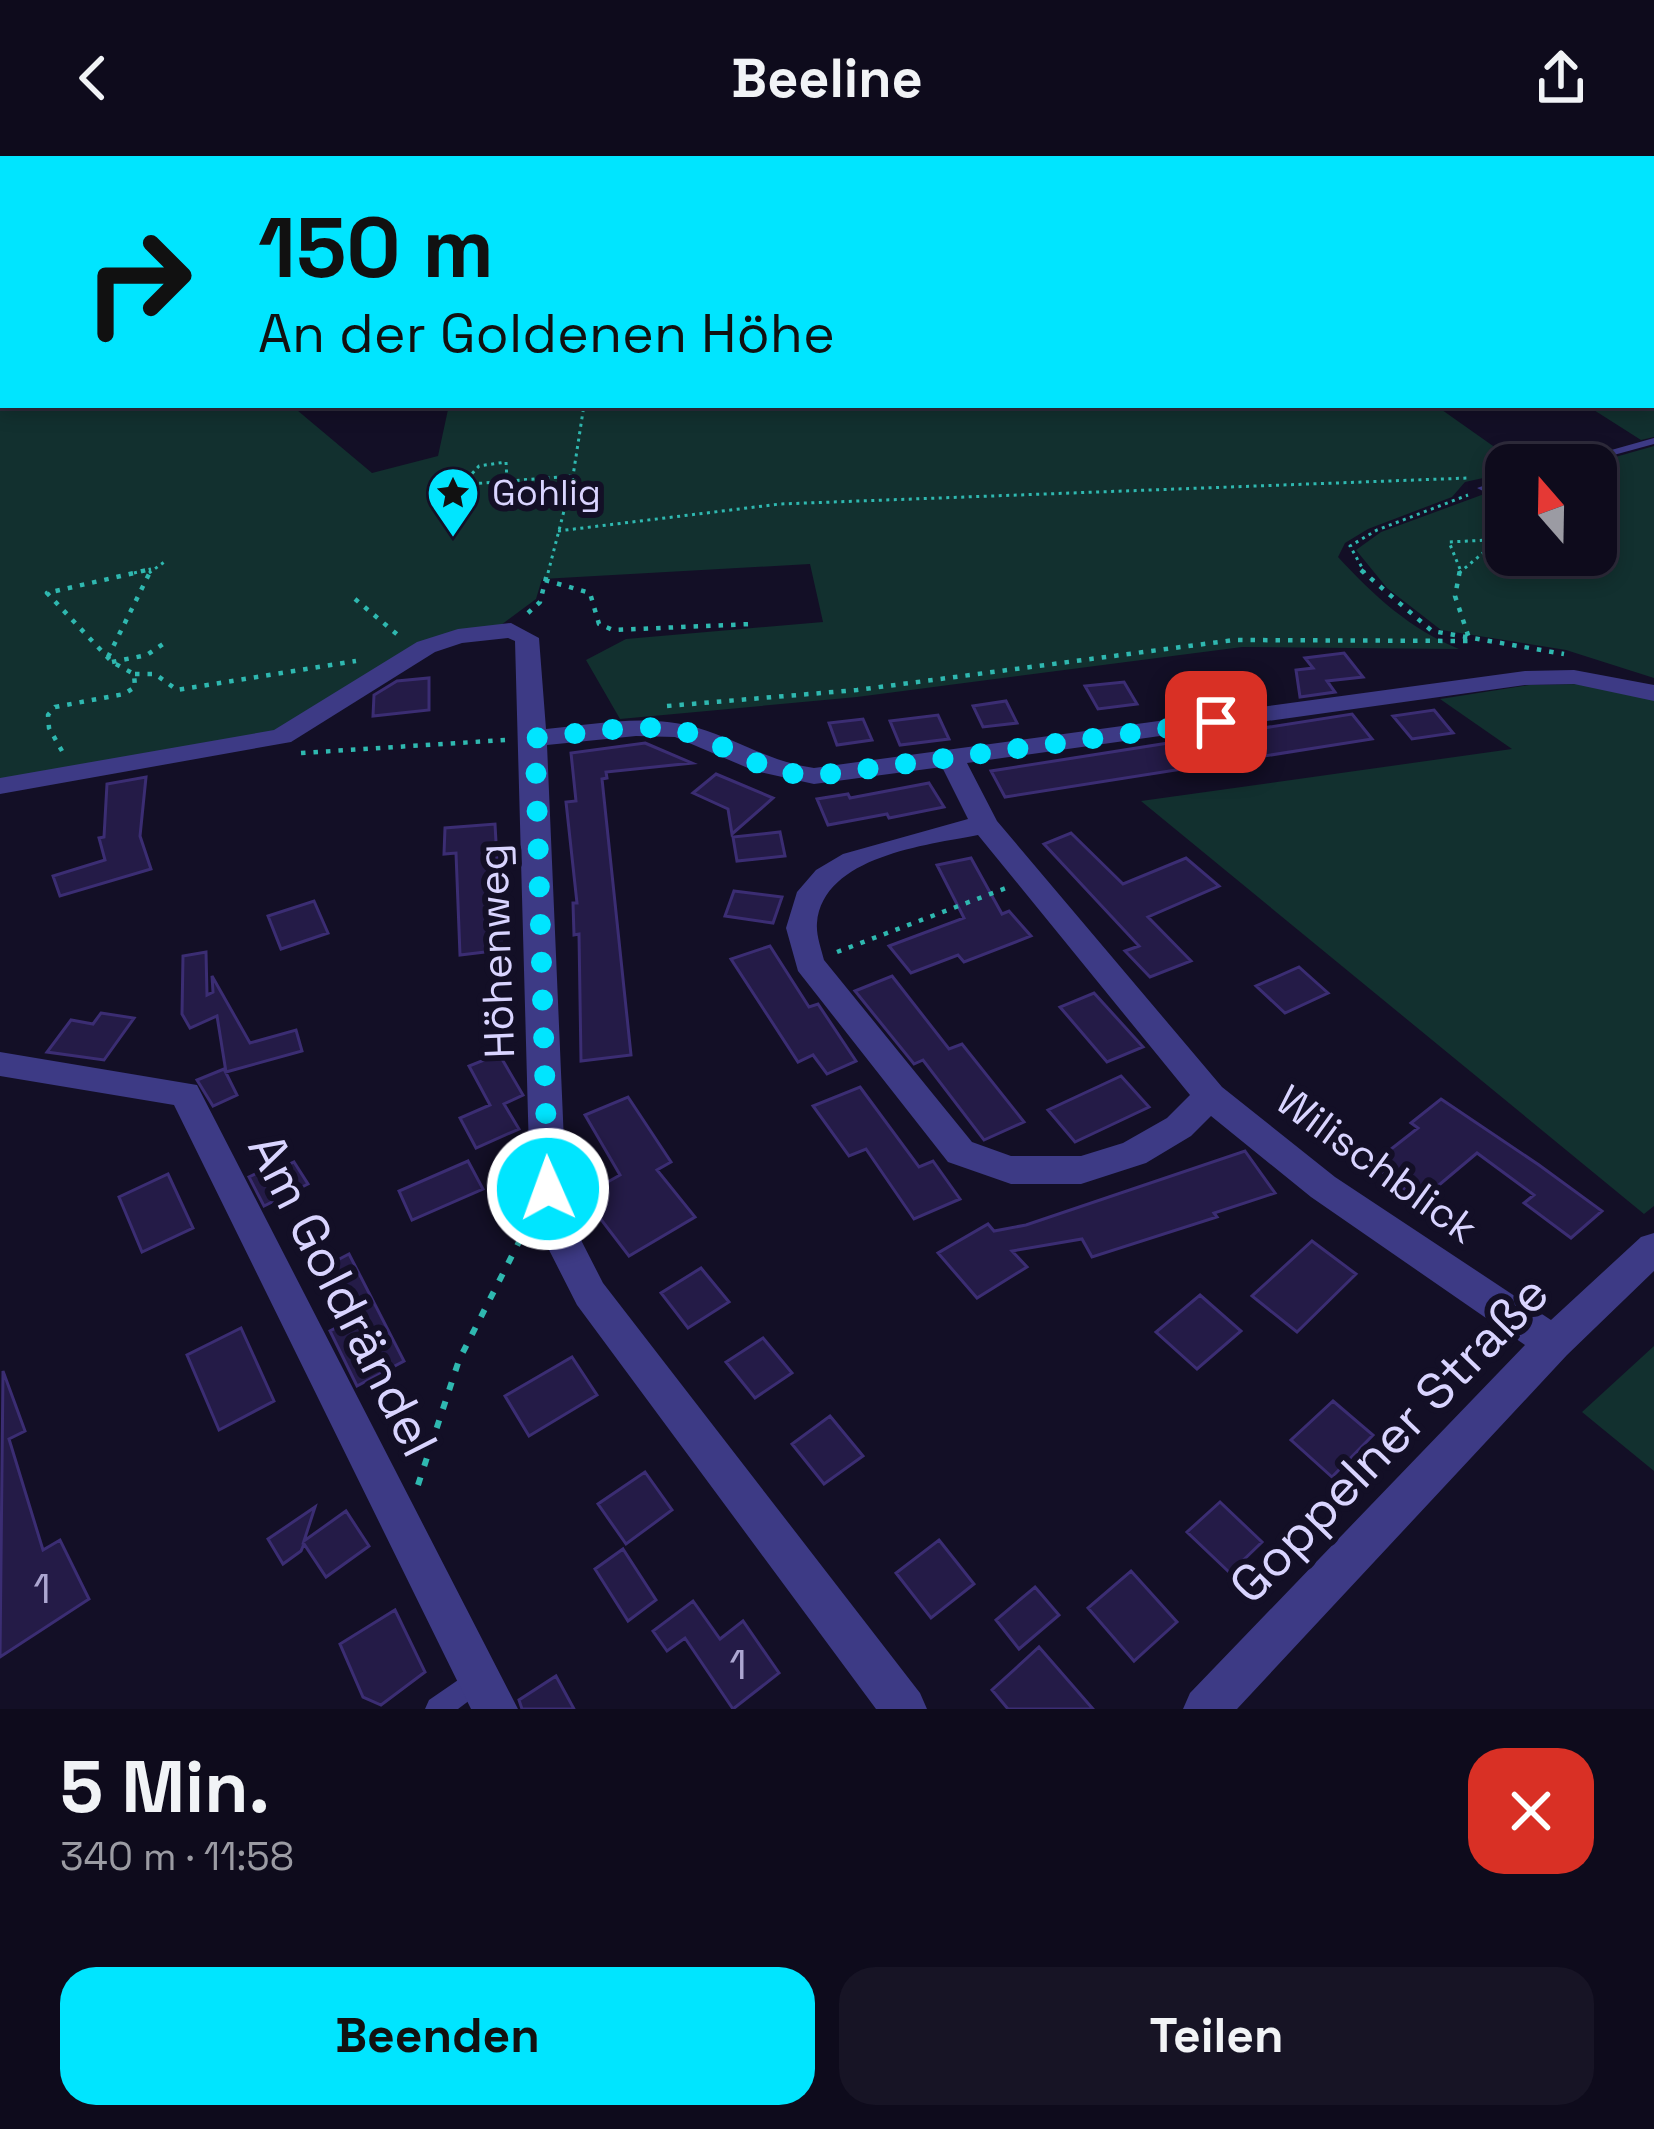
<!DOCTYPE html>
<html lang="de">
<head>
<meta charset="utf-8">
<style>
  body { margin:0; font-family:"Space Grotesk",sans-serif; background:#171425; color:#f1f3f6; height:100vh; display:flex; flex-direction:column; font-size:45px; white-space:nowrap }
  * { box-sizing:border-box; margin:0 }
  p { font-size:39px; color:#9b9ba3 }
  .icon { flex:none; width:66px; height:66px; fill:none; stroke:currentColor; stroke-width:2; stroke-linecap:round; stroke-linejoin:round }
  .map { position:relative; height:1553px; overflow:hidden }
  .sheet { display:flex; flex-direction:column; background:#0e0b1c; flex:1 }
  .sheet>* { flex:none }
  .banner { position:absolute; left:0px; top:0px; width:1656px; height:252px; box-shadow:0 6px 18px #0003,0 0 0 3px #2e2b3b; background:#00e5ff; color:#111; overflow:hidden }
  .needle { width:78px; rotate:340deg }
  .fabs { position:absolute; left:1485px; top:288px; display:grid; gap:24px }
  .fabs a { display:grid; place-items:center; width:132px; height:132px; border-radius:24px; background:#0e0b1c; box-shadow:0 6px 18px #0003,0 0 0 3px #2e2b3b; font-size:60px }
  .pin { position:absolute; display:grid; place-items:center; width:102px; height:102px; color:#fff; margin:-51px; border-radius:24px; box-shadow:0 6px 18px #0006 }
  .me { position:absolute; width:132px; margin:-66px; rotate:358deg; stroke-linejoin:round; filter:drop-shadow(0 0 9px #0008) }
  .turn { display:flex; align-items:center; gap:42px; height:252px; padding:0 60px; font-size:54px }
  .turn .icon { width:156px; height:156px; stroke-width:2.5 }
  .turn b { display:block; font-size:84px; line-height:102px }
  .round { display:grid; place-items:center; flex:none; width:126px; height:126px; border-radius:36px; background:#171425 }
  .overview { display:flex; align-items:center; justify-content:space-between; height:204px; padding:0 60px }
  h1 { font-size:72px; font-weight:600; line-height:90px }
  .button { display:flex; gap:24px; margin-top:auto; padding:24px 60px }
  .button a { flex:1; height:138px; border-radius:36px; background:#00e5ff; color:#111; font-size:48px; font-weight:600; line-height:138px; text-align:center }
  .button a+a { background:#171425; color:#f1f3f6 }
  header { display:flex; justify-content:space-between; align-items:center; height:156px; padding:0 60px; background:#0e0b1c; font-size:54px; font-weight:600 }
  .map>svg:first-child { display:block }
</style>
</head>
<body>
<header><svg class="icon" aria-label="back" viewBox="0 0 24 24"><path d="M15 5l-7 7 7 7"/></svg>Beeline<svg class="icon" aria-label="share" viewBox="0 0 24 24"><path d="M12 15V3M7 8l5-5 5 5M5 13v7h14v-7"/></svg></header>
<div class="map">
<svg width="1654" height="1553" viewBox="0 0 1654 1553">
  <rect width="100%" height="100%" fill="#130f26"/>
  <!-- green -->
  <path fill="#12302f" d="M0,0l177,3h-174v246h288l81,68 66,-17 11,-51h986l85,60h-14v8l-41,9 -13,15 -84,32 -23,14 -7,14c36,39 72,72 121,92l-217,-2 -385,50 -237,22 -34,-59 40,-21 197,-17 -13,-58 -268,15 -6,20 -35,26 -44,8 -166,95 -291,55z
    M1654,99v182l-13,3 -55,-35h67z
    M1654,290v232l-88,-28 -125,-20 -54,-42 -31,-38 25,-18 125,-46v69h90v-90h-9z
    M1580,528l74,14v508l-10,8 -503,-413 371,-52 -72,-50 89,-14z
    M1654,1190v125l-72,-59z"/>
  <!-- building -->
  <path fill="#241b47" stroke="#3b2d73" stroke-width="3" d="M1344,497l19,24 -36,4 8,11 -35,5 -4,-27 17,-2 -8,-10z
    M429,522v32l-56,6 1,-21 23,-14z
    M1124,526l13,22 -39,5 -13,-23z
    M1006,545l11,22 -34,4 -10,-21z
    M1434,554l19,23 -41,6 -19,-23z
    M1352,558l20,25 -367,58 -14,-26z
    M938,559l11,24 -49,6 -10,-24z
    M863,563l9,21 -35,5 -8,-22z
    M645,587l47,20 -86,9 1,6 -5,1 29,276 -50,6 -2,-127 -5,1 -1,-32h4l-11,-101 10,-1 -5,-48z
    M716,618l57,24 -41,36 -4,-25 -35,-16z
    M146,621l-6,59 11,33 -91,27 -7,-20 52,-16 -6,-22 5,-1 3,-53z
    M929,627l15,24 -55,11 -2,-4 -59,11 -11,-26 31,-5 2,4z
    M495,668l7,126 -42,5 -4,-102 -12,1 1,-26z
    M780,676l5,24 -48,5 -4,-24z
    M1071,677l52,51 63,-26 33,28 -71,31 43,44 -41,16 -25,-26 14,-5 -95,-102z
    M971,702l31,56 7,-3 22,25 -67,26 -6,-7 -47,18 -22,-27 75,-28 -27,-53z
    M734,735l48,6 -9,26 -48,-7z
    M314,745l14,32 -47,16 -13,-33z
    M770,790l39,61 9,-3 38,57 -29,13 -14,-19 -15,7 -67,-103z
    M206,796l1,43 6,-3 -1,-16 38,67 46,-13 6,21 -76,21 -9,-56 -27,12 -8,-14 1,-58z
    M1299,811l29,26 -43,20 -29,-27z
    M892,820l57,73 13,-5 62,78 -40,18 -61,-80 -9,4 -59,-73z
    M1094,837l49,54 -36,15 -47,-55z
    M101,857l33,5 -30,42 -57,-8 24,-32 22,4z
    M499,898l24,41 -19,9 15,25 -43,19 -16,-30 30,-13 -21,-39z
    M224,913l13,26 -24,11 -16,-26z
    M1121,920l28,31 -74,35 -27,-32z
    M860,931l59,80 14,-6 27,38 -46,20 -48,-70 -17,7 -36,-50z
    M628,941l43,65 -14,8 38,47 -66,39 -46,-60 37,-21 -35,-60z
    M1441,943l98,66 63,46 -31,27 -47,-35 10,-8 -57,-42 -57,48 -48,-37 46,-36 -7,-5z
    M1245,995l30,42 -61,20 3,4 -125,40 -10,-18 -70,12 15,16 -50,31 -39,-45 50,-29 6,7 32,-6z
    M468,1005l15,28 -71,31 -13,-29z
    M294,1006l14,22 -44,22 -15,-29 29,-14 3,5z
    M168,1018l25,54 -51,24 -23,-55z
    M1312,1085l44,33 -59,58 -45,-36z
    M349,1098l55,107 -47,25 -27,-55 29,-15 -31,-51z
    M701,1112l28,34 -41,26 -27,-35z
    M1200,1139l41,36 -44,38 -41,-37z
    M241,1172l33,73 -55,29 -32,-75z
    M763,1182l29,35 -37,25 -29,-36z
    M572,1201l25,38 -68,41 -24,-40z
    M3,1215l22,60 -16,8 34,111 17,-10 29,59 -89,58z
    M1333,1245l40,34 -41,42 -41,-37z
    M830,1260l33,40 -39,28 -32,-40z
    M645,1316l27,38 -46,34 -28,-40z
    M1220,1346l42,40 -32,31 -43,-41z
    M315,1351l-11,34 42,-30 23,35 -43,31 -22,-33 -3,7 -18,13 -15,-25z
    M939,1384l35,44 -43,34 -35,-45z
    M623,1393l33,51 -28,21 -33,-52z
    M1131,1415l46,51 -43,39 -46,-53z
    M1035,1431l24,28 -40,34 -23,-29z
    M693,1445l27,38 23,-18 36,52 -46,36 -48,-71 -18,13 -14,-20z
    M395,1454l30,62 -44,33 -18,-8 -23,-53z
    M1039,1491l54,62h-85l-16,-19z
    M556,1520l18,33h-52l-3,-9z"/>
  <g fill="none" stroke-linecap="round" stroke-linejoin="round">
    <!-- path-far2 -->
    <path stroke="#2fb8b0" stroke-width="3" stroke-dasharray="3 4.5" stroke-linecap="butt" d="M507,324l-1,-18 -27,4 -9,10 1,8 102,-8
      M558,375l222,-27 688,-26
      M1460,413l-11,-27 40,-2
      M134,417l17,-4
      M149,417l18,-13
      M548,417l25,-97 11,-71
      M1365,417l-15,-27 27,-16 91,-35
      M1459,417l24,-20 11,-25 -7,-21"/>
    <!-- path-far1 -->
    <path stroke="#2fb8b0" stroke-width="4.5" stroke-dasharray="4.5 8" stroke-linecap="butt" d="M1361,414l71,61 132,23
      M545,424l45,13 9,31 14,6 139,-6
      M355,443l44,37
      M528,457l12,-11 8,-32
      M108,501l43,-87
      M112,506l35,-7 16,-11
      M135,518h20l22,16 179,-29
      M667,550l190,-16 377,-50 236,1 -15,-45 5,-26
      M62,595l-13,-23 -1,-13 7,-8 69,-13 11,-7 -1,-13 -22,-12 -65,-69 100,-23
      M301,597l204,-13
      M837,796l169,-64
      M521,1083l4,-8"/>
    <!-- path -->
    <path stroke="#2fb8b0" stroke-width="6" stroke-dasharray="8 12" stroke-linecap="butt" d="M418,1329l41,-125 63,-124"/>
    <!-- lane -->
    <path fill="#3d3a85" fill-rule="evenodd" d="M1654,282v6l-77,21h-19z
      M1506,322v7l-23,6 -6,-3z
      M477,1511l9,3 3,9 -3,9 -28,21h-33l4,-9z"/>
    <!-- street -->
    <path fill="#3d3a85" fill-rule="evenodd" d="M511,467l28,15 7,91c50,-5 102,-16 152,-1 40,12 73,34 116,40l711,-97 49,-1 80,15v16l-80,-17 -49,1 -558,78 30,58 225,266 113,90 216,143 90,-83 13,-4v38l-87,84 -330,354h-54l7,-16 335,-348 -214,-148 -100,-81 -20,20 -45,27 -65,21h-70l-63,-22 -150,-191 -12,-43 11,-36 19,-22 27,-16 125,-35 -26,-52 -128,17 -59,-13 -80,-34 -39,-1 -89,9 19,444 16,53 21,41 317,410 7,16h-51l-299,-404 -31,-61 -16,-55 -15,-548 -7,-3 -46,5 -27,9 -144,90 -291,52v-16l274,-48 143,-88 41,-13zM978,679l212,260 -23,23 -44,25 -42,13h-70l-39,-14 -148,-182c-3,-12 -8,-25 -7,-37 6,-67 110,-78 161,-88z
      M0,896l197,33 321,624h-47l-297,-604 -174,-29z"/>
  </g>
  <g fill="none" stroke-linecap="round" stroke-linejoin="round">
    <!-- route -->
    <path stroke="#00e5ff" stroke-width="21" stroke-dasharray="0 37.8" d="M548,1033l-13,-451c42,-3 118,-19 157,-4 46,17 70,39 122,42l402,-54"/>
  </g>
  <!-- icons -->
  <defs>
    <g id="sight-pin" transform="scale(2.7)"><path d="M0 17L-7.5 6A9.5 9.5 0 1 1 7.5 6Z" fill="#00e5ff" stroke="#130f26"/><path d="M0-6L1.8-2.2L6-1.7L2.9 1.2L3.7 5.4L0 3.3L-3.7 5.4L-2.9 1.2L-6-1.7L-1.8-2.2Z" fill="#111"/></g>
  </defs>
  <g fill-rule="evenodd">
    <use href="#sight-pin" x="453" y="337"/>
  </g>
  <g text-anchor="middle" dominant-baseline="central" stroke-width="12" stroke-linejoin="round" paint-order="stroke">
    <!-- far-poi labels -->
    <g font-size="36" fill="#d9d4ff" stroke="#130f26" text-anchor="start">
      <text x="492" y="337">Gohlig</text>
    </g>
    <!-- street labels -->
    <g font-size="42" fill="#d9d4ff" stroke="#130f26">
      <text transform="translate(496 795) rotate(-92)">Höhenweg</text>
      <text transform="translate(1377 1008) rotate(36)">Wilischblick</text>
    </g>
    <!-- near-number labels -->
    <g font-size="42" fill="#aca6d1">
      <text x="42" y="1432">1</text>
      <text x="738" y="1508">1</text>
    </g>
    <!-- near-street labels -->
    <g font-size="51" fill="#d9d4ff" stroke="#130f26">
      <text transform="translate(343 1139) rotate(63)">Am Goldrändel</text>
      <text transform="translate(1389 1283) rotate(-46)">Goppelner Straße</text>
    </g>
  </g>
</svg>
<div class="fabs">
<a><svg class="needle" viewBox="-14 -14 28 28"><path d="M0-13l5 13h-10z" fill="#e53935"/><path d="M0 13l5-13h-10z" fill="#9b9ba3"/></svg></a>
</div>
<div class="pin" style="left:1216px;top:566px;background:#d93025"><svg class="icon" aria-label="arrive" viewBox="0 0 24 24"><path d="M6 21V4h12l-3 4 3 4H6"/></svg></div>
<svg class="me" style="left:548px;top:1033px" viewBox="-20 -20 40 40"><circle r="17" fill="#00e5ff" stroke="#fff" stroke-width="3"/><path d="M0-11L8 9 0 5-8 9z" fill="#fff"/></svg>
<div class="banner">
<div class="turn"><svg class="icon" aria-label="right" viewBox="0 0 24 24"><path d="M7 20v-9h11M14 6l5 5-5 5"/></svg><div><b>150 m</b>An der Goldenen Höhe</div></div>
</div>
</div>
<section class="sheet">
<div class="overview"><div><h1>5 Min.</h1><p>340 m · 11:58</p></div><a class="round" style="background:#d93025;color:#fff"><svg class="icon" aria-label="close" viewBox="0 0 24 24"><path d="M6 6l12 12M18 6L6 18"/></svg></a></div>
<div class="button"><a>Beenden</a><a>Teilen</a></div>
</section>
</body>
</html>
